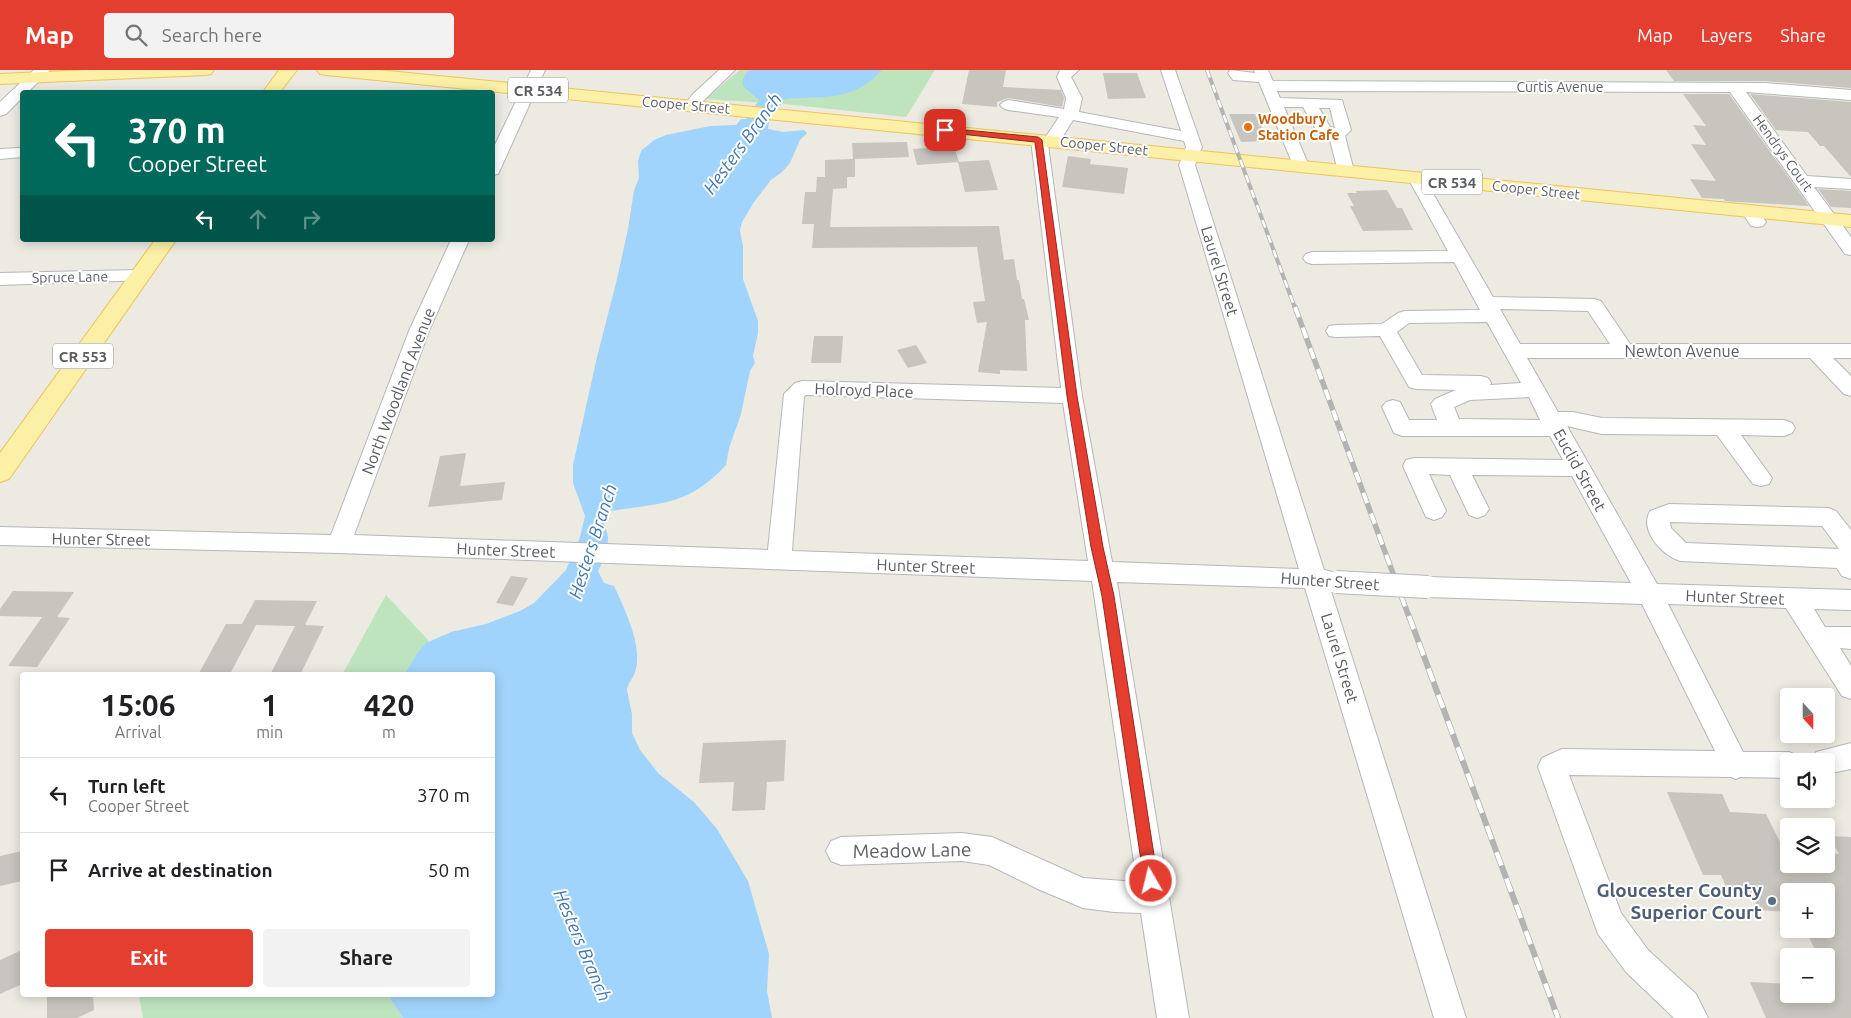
<!DOCTYPE html>
<html lang="en">
<head>
<meta charset="utf-8">
<style>
  body { margin:0; font-family:Ubuntu,sans-serif; background:#f2f2f2; color:#202124; height:100vh; display:flex; flex-direction:column; font-size:19px; white-space:nowrap }
  * { box-sizing:border-box; margin:0 }
  p { font-size:16px; color:#757577 }
  .icon { flex:none; width:28px; height:28px; fill:none; stroke:currentColor; stroke-width:2; stroke-linecap:round; stroke-linejoin:round }
  .map { position:relative; flex:1; overflow:hidden }
  .panel { position:absolute; left:20px; top:602px; width:475px; height:325px; display:flex; flex-direction:column; background:#fff; border-radius:5px; box-shadow:0 2px 12px #0003 }
  .panel>* { flex:none }
  .top-card { position:absolute; left:20px; top:20px; width:475px; height:152px; border-radius:5px; box-shadow:0 2px 12px #0003; background:#00695c; color:#fff; overflow:hidden }
  .needle { width:32px; rotate:159deg }
  .tools { position:absolute; left:1780px; top:618px; display:grid; gap:10px }
  .tools a { display:grid; place-items:center; width:55px; height:55px; border-radius:5px; background:#fff; box-shadow:0 2px 12px #0003; font-size:25px }
  .pin { position:absolute; display:grid; place-items:center; width:42px; height:42px; color:#fff; margin:-21px; border-radius:10px; box-shadow:0 2px 8px #0006 }
  .me { position:absolute; width:55px; margin:-28px; rotate:352deg; stroke-linejoin:round; filter:drop-shadow(0 0 4px #0008) }
  .turn { display:flex; align-items:center; gap:18px; height:105px; padding:0 25px; font-size:22px }
  .turn .icon { width:65px; height:65px; stroke-width:2.5 }
  .turn b { display:block; font-size:35px; line-height:42px }
  .lanes { display:flex; align-items:center; height:48px; padding:0 25px; background:#0003; justify-content:center; gap:25px; direction:ltr }
  .lanes .off { opacity:.35 }
  .eta { display:flex; justify-content:space-evenly; align-items:center; height:85px; text-align:center }
  .eta b { font-size:30px; font-weight:700; line-height:35px }
  .action { display:flex; gap:10px; margin-top:auto; padding:10px 25px }
  .action a { flex:1; height:58px; border-radius:5px; background:#e43e30; color:#fff; font-size:20px; font-weight:700; line-height:58px; text-align:center }
  .action a+a { background:#f2f2f2; color:#202124 }
  ul { padding:0; list-style:none }
  li { display:flex; align-items:center; gap:15px; height:75px; padding:0 25px; border-top:1px solid #e0e0e0 }
  li div { flex:1 }
  li b { display:block; font-size:19px }
  li em { font-style:normal }
  header { display:flex; align-items:center; gap:30px; box-sizing:border-box; height:70px; padding:0 25px; background:#e43e30; color:#fff }
  header strong { font-size:24px }
  nav { display:flex; gap:28px; margin-inline-start:auto; font-size:18px }
  .search { width:350px; height:45px; background:#f2f2f2; display:flex; align-items:center; gap:12px; box-sizing:border-box; padding:0 18px; border-radius:5px; color:#757577; font-size:19px }
  .map>svg:first-child { display:block }
</style>
</head>
<body>
<header>
<strong>Map</strong>
<div class="search"><svg class="icon" aria-label="search" viewBox="0 0 24 24"><circle cx="10" cy="10" r="6"/><path d="M15 15l6 6"/></svg>Search here</div>
<nav><a>Map</a><a>Layers</a><a>Share</a></nav>
</header>
<div class="map">
<svg width="1851" height="948" viewBox="0 0 1851 948">
  <rect width="100%" height="100%" fill="#eceae1"/>
  <!-- green -->
  <path fill="#bee4be" d="M740,0h195l-29,47 -121,-13 -80,-5z
    M386,525l43,46 -12,12 -13,22h-62z
    M139,925h249l15,23h-260z"/>
  <!-- water -->
  <path fill="#a1d4fc" d="M749,0h133c-24,26 -45,27 -79,28 -8,1 -17,-1 -23,4l1,3 -12,16 -1,8 16,3 20,-2 3,3 -7,7 -10,23 -8,9 -11,8 -17,22 -12,20 -2,8 3,17v32l15,42v12l-5,23 2,7 -5,8 -9,43 -12,34 -3,17c-38,41 -65,38 -116,46l-5,3c-4,9 3,16 3,25 -1,10 -5,23 -10,32l6,12 10,3c10,22 30,61 21,86 -2,7 -7,10 -8,18l5,24v19l8,17 19,24 35,28 23,27 31,52 21,73 -2,37 5,27h-369l-15,-23h104v-320h-88l13,-22 9,-10 25,-11 35,-8 36,-14 12,-7 32,-33 14,-33 5,-21 -12,-33v-18l24,-108 20,-78 11,-50 6,-39 5,-12 -1,-17 2,-7 2,-4 12,-10 12,-5 44,-9 26,-1 5,-6h5l13,-19c-11,-11 -25,-13 -10,-30z"/>
  <!-- building -->
  <path fill="#c8c4be" d="M969,0h37l-3,17 58,3 3,8 -2,9 -54,-9 -11,4v5l-35,-3z
    M1666,0h185v18l-86,-7h-91z
    M1103,3h34l9,25 -38,1z
    M1683,24h46l80,112 -71,-4 -13,-1 -1,-2 -22,-1 -12,-19 26,2 -25,-37 15,1 -13,-20 13,1z
    M1750,24l101,8v75l-27,-31h-4l-12,-14 -32,-2z
    M1229,44h26l13,27 -27,1z
    M907,72l2,15 -54,2v18h-8v11l-14,1 -3,38 169,-1 5,34 10,-1 3,21h2l3,19h2l5,21h-4l2,51 -27,-1v4l-22,-2 9,-50 -10,1 -4,-21 12,-1 -8,-54 -165,1 2,-24h-12l3,-32h11l1,-15h8v-17l28,-1 -1,-16z
    M954,76l5,16 -42,3 -4,-16z
    M1068,86l23,3 -1,5 38,4 -4,26 -62,-7z
    M989,90l9,30 -33,2 -7,-30z
    M1818,119l33,2v17l-20,-1z
    M1387,120l10,18h5l11,22 -50,1 -13,-25h4l-7,-13h10l-1,-2z
    M814,266h29l-2,27h-30z
    M916,275l11,18 -19,5 -11,-18z
    M466,383l-6,33 45,-4 -3,18 -74,7 12,-51z
    M511,506l17,2 -15,28 -17,-3z
    M13,521l61,1 -17,25 13,1 -33,49 -29,-1 34,-49 -42,-1v-7z
    M255,530l62,1 -12,24 19,1 -24,49h-30l25,-49 -39,-1 -26,49 -31,-1 27,-49h16z
    M786,670l-2,41 -17,1 -2,28 -33,1 2,-29 -35,1 4,-40z
    M1667,722l55,2 8,18 36,2 14,28 9,1v21h37v-11l13,1 -10,-18 22,1v181h-85l-16,-36 39,2v10h37v-38h-8l-13,-27h21v-38h-37v21l-30,-2 -11,-22 -22,-1 -5,-12h-18z
    M22,781v30l-22,5v-30z
    M22,880v34l-22,10v-34z
    M47,925h46l1,15 -17,8h-30z"/>
  <g fill="none" stroke-linecap="round" stroke-linejoin="round">
    <!-- minor casing -->
    <g stroke="#b4b7bb" stroke-width="2">
      <path id="minor" d="M34,0h16l-22,22h-6v6l-16,16 -6,2v-14z
        M531,0h14l-45,100 -2,4 -6,1v-24z
        M719,0h16l-32,31 -6,8h-10l-3,-3 8,-11z
        M1060,0h19l-8,7 11,21 -3,14 102,19 -20,-61h14l27,77 -7,18 129,405 21,5 3,7 -3,7 -9,3 -5,-1 135,427h-32l-129,-430 -188,-6 72,436h-32l-16,-105 -27,-1 -31,-4 -43,-18 -51,-25 -27,-4 -121,4 -10,-4 -5,-10 5,-10 10,-4 121,-4 30,4 91,41 54,4 -45,-301 -753,-28 -339,-8v-18l331,8 78,-204 42,-91h18l-40,91 -75,204 414,15 16,-156 11,-11 7,-2 259,7 -30,-248 2,-3 6,-2 6,3 14,-21 -51,-7 -5,-2 -3,-3 3,-3 5,-2 56,9 2,-11 -9,-21zM1073,50l111,21 2,6 -7,18 120,404 -187,-7 -30,-166 -34,-251 10,-1zM806,325l257,8 25,158 -296,-10 12,-154z
        M1230,0l25,3 -1,-3h14l5,11 492,2 86,7v10l-105,-8 61,84 44,3v10l-37,-2 37,50v18l-6,-1 -115,-162 -453,-1 3,7 62,2 9,30 -6,6 9,35 -2,4h-12l-2,-4 -9,-34 -11,-4 -15,-26h-19l25,59 -2,4h-12l-36,-88 -26,-2 -5,-7zM1319,38h11l5,20 -5,-1z
        M19,78l3,1v8l-22,2v-10z
        M1416,103l6,1 2,4 69,119 101,2 7,2 29,43h221v14h-18l18,18v20l-7,-2 -34,-36h-283l31,54h15l29,6 182,2 8,3 3,5 -3,5 -8,3 -43,-1 31,43 -3,6 -8,2 -8,-2 -36,-49 -115,-1 -35,-8 90,158 194,6v20l-37,-1 11,18h26v22l-11,-1 11,18v33l-9,-3 -56,-88 -118,-4 75,148h46l10,4 2,5h-12v17l-49,-1 -4,2 -5,-2 -162,-2 52,138 27,37 48,44 12,24h-34l-48,-46 -28,-38 -60,-167 4,-9 20,-9 153,2 -73,-147 -214,-7 -9,-3 -3,-7 3,-7 9,-3 203,6 -59,-107 -100,-1 17,34 -4,6 -8,3 -8,-3 -19,-40 -21,-1 17,37 -4,6 -8,3 -8,-3 -23,-51 3,-6 8,-2 149,2 -13,-24h-148l-8,-3 -12,-26 4,-5 7,-2 7,2 9,18h28l-6,-16 4,-5 21,-9 -40,-1 -7,-2 -29,-51 -44,1 -7,-1 -3,-5 3,-5 7,-1 46,-1 16,-11 7,-2 75,-1 -26,-48 -142,2 -6,-2 -3,-4 3,-4 6,-2 136,-1 -40,-73 2,-4zM1500,239l88,2 22,33h-90zM1487,252l34,61 -31,2 1,-2 -3,-5 -7,-2 -59,-1 -25,-43 12,-9zM1529,327l11,23 -81,-1 -5,-12 16,-7z
        M1750,136l6,1 10,15 -3,4 -6,1 -6,-1 -10,-15 3,-4z
        M140,200l7,2 2,4 -2,4 -147,5v-12z
        M1669,434l159,4 8,3 15,19v49l-9,-3 -5,-8 -157,-7c-18,-6 -41,-30 -30,-50zM1670,452l152,4 17,23 -153,-6 -15,-15z
        M1851,673v26l-25,5v-13h-14l4,-9z"/>
    </g>
    <!-- major casing -->
    <g stroke="#edc459" stroke-width="2">
      <path id="major" d="M87,0h127l-3,4 -6,1 -205,9v-10z
        M279,0h18l-17,22h-17z
        M317,0h61l1473,145v12l-1525,-152 -6,-1z
        M155,170h21l-167,239 -9,3v-29z"/>
    </g>
    <!-- minor -->
    <use href="#minor" fill="#fff" fill-rule="evenodd"/>
    <!-- major -->
    <use href="#major" fill="#fcefa6" fill-rule="evenodd"/>
    <!-- rail-far2 casing -->
    <g stroke="#b2b3b3" stroke-width="4">
      <path id="rail-far2" d="M1207,0l88,238"/>
    </g>
    <!-- rail-far1 casing -->
    <g stroke="#b2b3b3" stroke-width="5.5">
      <path id="rail-far1" d="M1295,237l114,310"/>
    </g>
    <!-- rail casing -->
    <g stroke="#b2b3b3" stroke-width="6">
      <path id="rail" d="M1409,546l149,402"/>
    </g>
    <!-- rail-far2 -->
    <use href="#rail-far2" stroke="#fff" stroke-width="2.5" stroke-dasharray="8" stroke-linecap="butt"/>
    <!-- rail-far1 -->
    <use href="#rail-far1" stroke="#fff" stroke-width="4" stroke-dasharray="11" stroke-linecap="butt"/>
    <!-- rail -->
    <use href="#rail" stroke="#fff" stroke-width="4.5" stroke-dasharray="14" stroke-linecap="butt"/>
    <!-- minor-bridge casing -->
    <g stroke="#b4b7bb" stroke-width="24" stroke-linecap="butt">
      <path id="minor-bridge" d="M1336,512l92,5"/>
    </g>
    <!-- minor-bridge -->
    <use href="#minor-bridge" stroke="#fff" stroke-width="22"/>
  </g>
  <!-- route -->
  <path fill="#e43e30" stroke="#94281f" d="M945,58l93,9 4,3 35,256 26,151 11,49 44,285 -2,5 -5,2 -5,-2 -2,-5 -42,-285 -11,-49 -24,-151 -32,-254 -93,-10v-3z"/>
  <!-- markers -->
  <circle fill="#e8710a" stroke="#fff" stroke-width="2" cx="1248" cy="57" r="5"/>
  <circle fill="#5c6f8a" stroke="#fff" stroke-width="2" cx="1772" cy="831" r="5"/>
  <g text-anchor="middle" dominant-baseline="central" stroke-width="4" stroke-linejoin="round" paint-order="stroke">
    <!-- far-street labels -->
    <g font-size="14" fill="#5a5d62" stroke="#fff">
      <text x="1560" y="17">Curtis Avenue</text>
      <text transform="translate(686 35) rotate(5)">Cooper Street</text>
      <text transform="translate(1104 76) rotate(6)">Cooper Street</text>
      <text transform="translate(1783 83) rotate(54)">Hendrys Court</text>
      <text transform="translate(1536 120) rotate(6)">Cooper Street</text>
      <text transform="translate(70 207) rotate(-1)">Spruce Lane</text>
    </g>
    <!-- far-food labels -->
    <g font-size="14" font-weight="bold" fill="#c56008" stroke="#fff" text-anchor="start">
      <text x="1258" y="49">Woodbury<tspan x="1258" dy="16">Station Cafe</tspan></text>
    </g>
    <!-- shield labels -->
    <g fill="#fff" stroke="#8c8e91" stroke-width="1">
      <rect x="508" y="7.5" width="60" height="25" rx="4"/>
      <rect x="1422" y="99.5" width="60" height="25" rx="4"/>
      <rect x="53" y="273.5" width="60" height="25" rx="4"/>
    </g>
    <g font-size="15" font-weight="bold" fill="#5a5d62">
      <text x="538" y="20">CR 534</text>
      <text x="1452" y="112">CR 534</text>
      <text x="83" y="286">CR 553</text>
    </g>
    <!-- street labels -->
    <g font-size="16" fill="#5a5d62" stroke="#fff">
      <text transform="translate(1220 201) rotate(73)">Laurel Street</text>
      <text x="1682" y="281">Newton Avenue</text>
      <text transform="translate(864 320) rotate(2)">Holroyd Place</text>
      <text transform="translate(398 321) rotate(-69)">North Woodland Avenue</text>
      <text transform="translate(1580 400) rotate(61)">Euclid Street</text>
      <text transform="translate(101 469) rotate(1)">Hunter Street</text>
      <text transform="translate(506 480) rotate(2)">Hunter Street</text>
      <text transform="translate(926 496) rotate(2)">Hunter Street</text>
      <text transform="translate(1330 511) rotate(4)">Hunter Street</text>
      <text transform="translate(1735 527) rotate(2)">Hunter Street</text>
      <text transform="translate(1340 588) rotate(73)">Laurel Street</text>
    </g>
    <!-- water labels -->
    <g font-size="18" font-style="italic" fill="#4075ae" stroke="#fff">
      <text transform="translate(742 73) rotate(-54)">Hesters Branch</text>
      <text transform="translate(592 471) rotate(-72)">Hesters Branch</text>
      <text transform="translate(583 875) rotate(67)">Hesters Branch</text>
    </g>
    <!-- near-street labels -->
    <g font-size="19" fill="#5a5d62" stroke="#fff">
      <text transform="translate(912 780) rotate(-1)">Meadow Lane</text>
    </g>
    <!-- near-service labels -->
    <g font-size="19" font-weight="bold" fill="#4e5e75" stroke="#fff" text-anchor="end">
      <text x="1762" y="820">Gloucester County<tspan x="1762" dy="22">Superior Court</tspan></text>
    </g>
  </g>
</svg>
<div class="tools">
<a><svg class="needle" viewBox="-14 -14 28 28"><path d="M0-13l5 13h-10z" fill="#e53935"/><path d="M0 13l5-13h-10z" fill="#757577"/></svg></a>
<a><svg class="icon" aria-label="sound" viewBox="0 0 24 24"><path d="M4 9h4l5-4v14l-5-4H4zM17 9q2 3 0 6"/></svg></a>
<a><svg class="icon" aria-label="layers" viewBox="0 0 24 24"><path d="M12 4l9 5-9 5-9-5zM3 14l9 5 9-5"/></svg></a>
<a>+</a>
<a>−</a>
</div>
<div class="pin" style="left:945px;top:60px;background:#d93025"><svg class="icon" aria-label="arrive" viewBox="0 0 24 24"><path d="M6 21V4h12l-3 4 3 4H6"/></svg></div>
<svg class="me" style="left:1151px;top:811px" viewBox="-20 -20 40 40"><circle r="17" fill="#e43e30" stroke="#fff" stroke-width="3"/><path d="M0-11L8 9 0 5-8 9z" fill="#fff"/></svg>
<div class="top-card">
<div class="turn"><svg class="icon" aria-label="left" viewBox="0 0 24 24"><path d="M17 20v-9H6M10 6l-5 5 5 5"/></svg><div><b>370 m</b>Cooper Street</div></div>
<div class="lanes"><svg class="icon" aria-label="left" viewBox="0 0 24 24"><path d="M17 20v-9H6M10 6l-5 5 5 5"/></svg><svg class="icon off" aria-label="ahead" viewBox="0 0 24 24"><path d="M12 20V5M6 11l6-6 6 6"/></svg><svg class="icon off" aria-label="right" viewBox="0 0 24 24"><path d="M7 20v-9h11M14 6l5 5-5 5"/></svg></div>
</div>
<section class="panel">
<div class="eta">
<div><b>15:06</b><p>Arrival</p></div>
<div><b>1</b><p>min</p></div>
<div><b>420</b><p>m</p></div>
</div>
<ul>
<li><svg class="icon" aria-label="left" viewBox="0 0 24 24"><path d="M17 20v-9H6M10 6l-5 5 5 5"/></svg><div><b>Turn left</b><p>Cooper Street</p></div><em>370 m</em></li>
<li><svg class="icon" aria-label="arrive" viewBox="0 0 24 24"><path d="M6 21V4h12l-3 4 3 4H6"/></svg><div><b>Arrive at destination</b></div><em>50 m</em></li>
</ul>
<div class="action"><a>Exit</a><a>Share</a></div>
</section>
</div>
</body>
</html>
